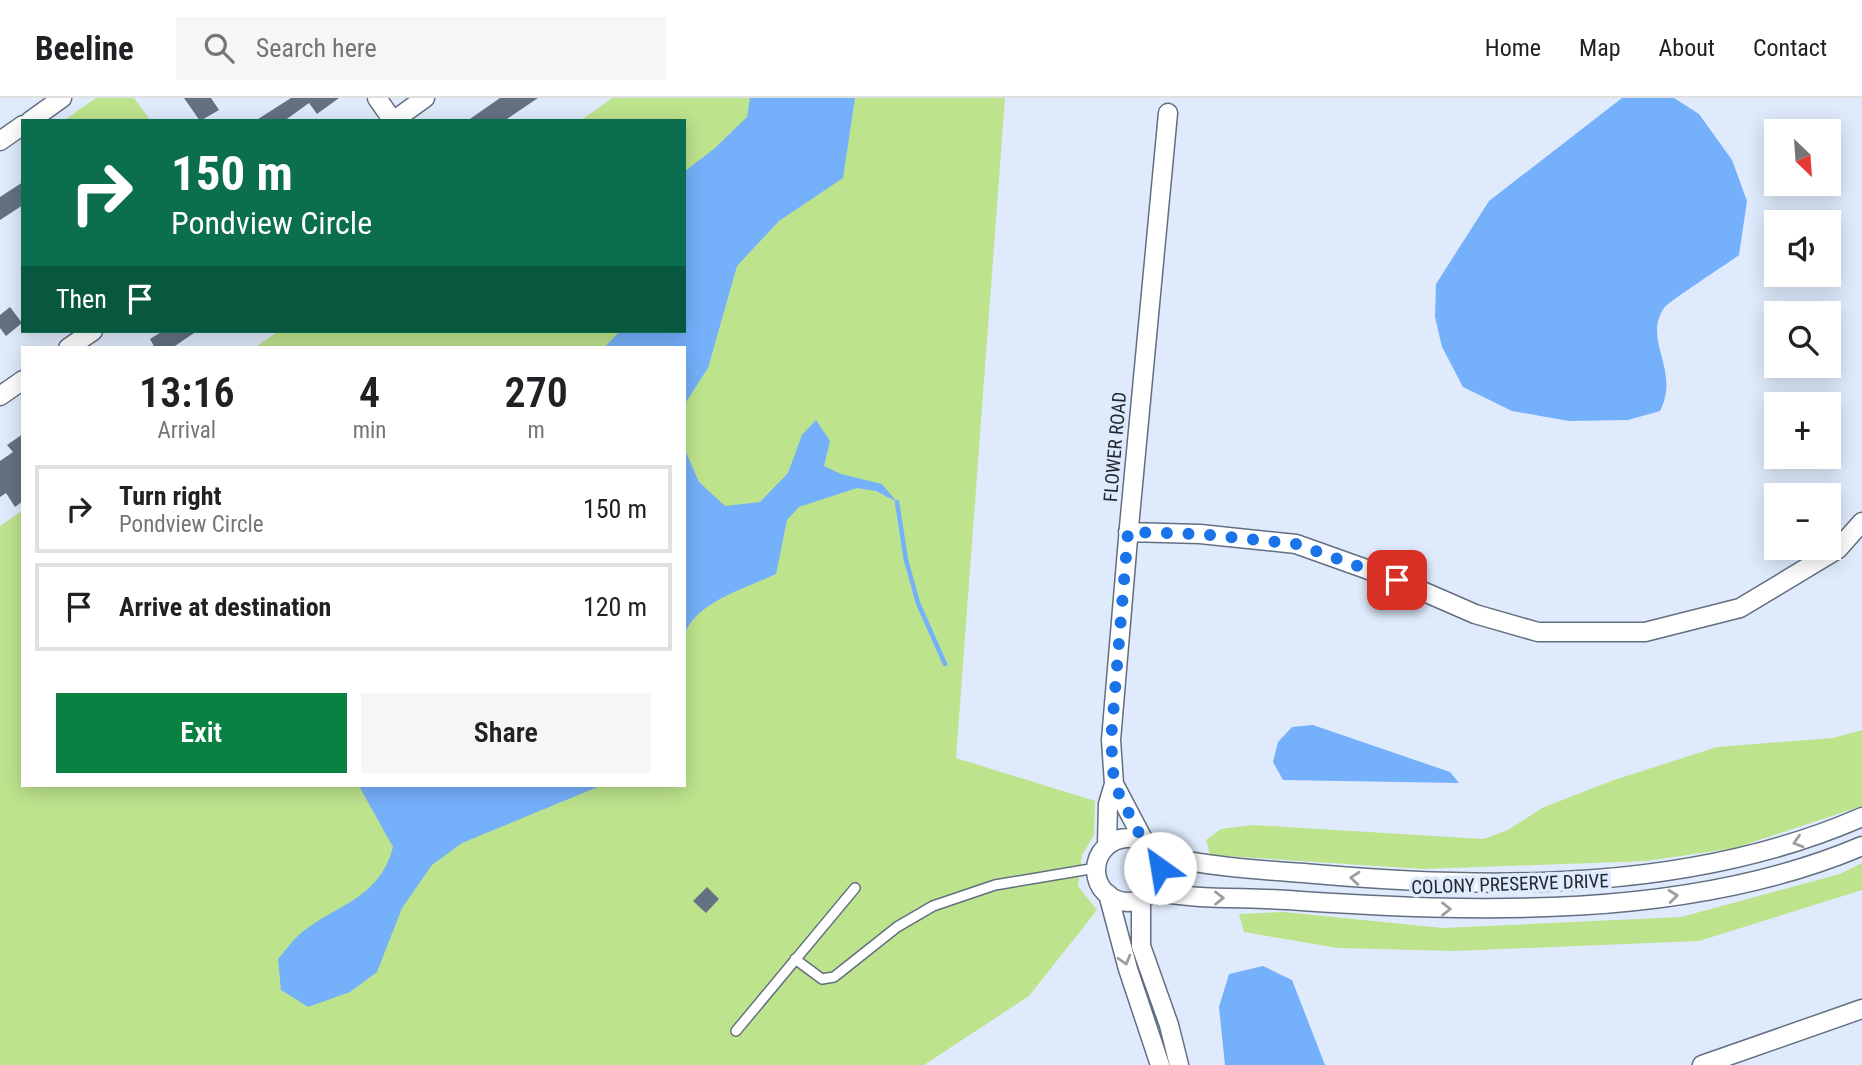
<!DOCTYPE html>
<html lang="en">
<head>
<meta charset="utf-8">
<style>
  body { margin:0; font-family:"Roboto Condensed",sans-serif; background:#f6f6f6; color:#202124; height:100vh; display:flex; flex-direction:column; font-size:26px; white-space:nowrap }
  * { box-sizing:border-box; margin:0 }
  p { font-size:23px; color:#757577 }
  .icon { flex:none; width:38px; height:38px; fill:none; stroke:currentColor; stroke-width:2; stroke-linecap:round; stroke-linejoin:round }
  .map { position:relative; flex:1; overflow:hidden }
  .panel { position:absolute; left:21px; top:248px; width:665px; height:441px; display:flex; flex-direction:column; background:#fff; border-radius:0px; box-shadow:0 4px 18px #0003 }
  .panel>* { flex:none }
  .top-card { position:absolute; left:21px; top:21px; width:665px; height:214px; border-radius:0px; box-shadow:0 4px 18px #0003; background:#0b6e4f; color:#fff; overflow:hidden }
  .needle { width:46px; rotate:155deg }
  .tools { position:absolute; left:1764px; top:21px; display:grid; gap:14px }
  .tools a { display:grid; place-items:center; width:77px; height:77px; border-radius:0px; background:#fff; box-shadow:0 4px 18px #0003; font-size:35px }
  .pin { position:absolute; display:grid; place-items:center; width:60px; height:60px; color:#fff; margin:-30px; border-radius:14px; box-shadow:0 4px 10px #0006 }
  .me { position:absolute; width:77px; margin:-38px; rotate:328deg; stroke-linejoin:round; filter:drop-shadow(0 0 5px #0008) }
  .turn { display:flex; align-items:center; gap:24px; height:147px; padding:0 35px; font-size:32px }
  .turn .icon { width:91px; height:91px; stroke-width:2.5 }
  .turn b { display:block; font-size:49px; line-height:60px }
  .then { display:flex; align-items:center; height:66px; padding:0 35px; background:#0003; gap:14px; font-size:26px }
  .eta { display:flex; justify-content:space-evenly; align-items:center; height:119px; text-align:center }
  .eta b { font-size:42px; font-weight:600; line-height:49px }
  .button { display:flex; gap:14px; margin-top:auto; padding:14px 35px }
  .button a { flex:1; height:80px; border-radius:0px; background:#0b8043; color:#fff; font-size:28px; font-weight:600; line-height:80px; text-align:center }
  .button a+a { background:#f6f6f6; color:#202124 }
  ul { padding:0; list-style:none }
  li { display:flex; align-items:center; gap:21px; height:88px; margin:0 14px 10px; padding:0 21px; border:4px solid #e0e0e0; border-radius:0px }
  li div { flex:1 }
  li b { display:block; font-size:26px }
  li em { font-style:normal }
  header { display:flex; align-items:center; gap:42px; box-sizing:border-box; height:98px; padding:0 35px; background:#fff; border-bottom:2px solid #e0e0e0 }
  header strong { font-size:33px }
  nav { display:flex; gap:38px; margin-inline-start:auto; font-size:24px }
  .search { width:490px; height:63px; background:#f6f6f6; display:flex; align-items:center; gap:18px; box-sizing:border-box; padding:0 24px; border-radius:0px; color:#757577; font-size:26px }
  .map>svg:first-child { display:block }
</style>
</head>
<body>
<header>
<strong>Beeline</strong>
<div class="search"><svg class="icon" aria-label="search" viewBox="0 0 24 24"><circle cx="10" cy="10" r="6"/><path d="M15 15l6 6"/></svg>Search here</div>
<nav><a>Home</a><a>Map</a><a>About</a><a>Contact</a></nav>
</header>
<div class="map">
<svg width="1862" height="967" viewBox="0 0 1862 967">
  <rect width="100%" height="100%" fill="#dfebfc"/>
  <!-- green -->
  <path fill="#bde38d" d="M96,0h38l17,23h-88z
    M612,0h393l-49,660 139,43 -1,34 -12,20 -4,31 19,24 -68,86 -105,69h-924v-539l23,-16v276h661v-438h-430l25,-17h405v-210h-104z
    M1862,632v76l-127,42 -89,13 -223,8 -213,-14 -4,-15 15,-11 32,-4 230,14 25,-9 34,-22 69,-27 106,-34 116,-9z
    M1862,765v27l-163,51 -244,10 -117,-3 -94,-16 -5,-18 44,-2 160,16 238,-11 159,-43z"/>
  <!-- water -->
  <path fill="#75b0fb" d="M750,0h105l-12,80 -64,43 -42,45 -29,102 -24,37v-57h-80l16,-17h64v-159l31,-24 32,-31z
    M1622,0h52l25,16 33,46 15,41 -8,54c-12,9 -71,47 -75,53 -22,33 17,62 -4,103l-32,9 -59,1 -57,-10 -49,-24 -21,-40 -7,-30 1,-33 53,-83z
    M816,322l14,21 -6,25 17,8 41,10 15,18 -21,-11 -19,-3 -58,19 -12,13 -11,54c-29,14 -84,29 -92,63v-189l15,34 26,24 35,-4 28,-29 14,-38z
    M1313,627l137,47 9,11 -176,-3 -10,-18 5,-20 14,-15z
    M359,688h241l-138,57 -30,22 -30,43 -25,64 -27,20 -42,15 -27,-17 -3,-31c7,-8 14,-18 22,-25 36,-30 79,-34 93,-87z
    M1263,868l29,14 33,85h-100l-6,-58 10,-33z"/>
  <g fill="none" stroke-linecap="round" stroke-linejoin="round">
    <!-- stream -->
    <path stroke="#75b0fb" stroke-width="4.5" d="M897,404l9,58 12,43 27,61"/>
  </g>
  <!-- building -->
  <path fill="#637182" d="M184,0h27l8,12 -19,11z
    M291,0h48l-22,16 -8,-11 -25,18h-29z
    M500,0h38l-34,23h-37z
    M23,84v23l-23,15v-23z
    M10,209l12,16 -16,13 -6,-8v-13z
    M163,233h34l-25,17h-17l-5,-9z
    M23,336v67l-8,6 -9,-14 -6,4v-36l13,-9 -6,-7z
    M707,789l12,12 -13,14 -13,-12z"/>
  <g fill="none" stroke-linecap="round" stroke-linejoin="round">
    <!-- lane casing -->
    <g stroke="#626f81" stroke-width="12">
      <path id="lane" d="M795,861l27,20 12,-2 63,-50 36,-21 62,-21 101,-17
        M736,933l119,-143"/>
    </g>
    <!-- street casing -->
    <g stroke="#626f81" stroke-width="21">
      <path id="street" d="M377,0l16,23
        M30,23l32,-23
        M393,23l32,-23
        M0,43l23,-16
        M68,250l25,-17
        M0,298l23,-16
        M1128,434l72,2 96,10 101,36 78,34 63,18h107l95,-24 98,-59 24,-27
        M1114,686l30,57
        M1096 772a32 32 0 1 1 64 0a32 32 0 1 1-64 0Z
        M1107,747l1,-41 6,-20 -3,-44 18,-213 39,-414
        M1157,757c52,12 105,15 158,19 180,16 378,17 547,-57
        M1151,793c46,9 91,6 137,9 186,13 400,20 574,-54
        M1108,796l20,75 32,96
        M1141,801v47l28,79 10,40
        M1702,967l160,-56"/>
    </g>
    <!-- lane -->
    <use href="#lane" stroke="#fff" stroke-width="9"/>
    <!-- street -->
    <use href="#street" stroke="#fff" stroke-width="18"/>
  </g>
  <!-- one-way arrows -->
  <defs><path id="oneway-chevron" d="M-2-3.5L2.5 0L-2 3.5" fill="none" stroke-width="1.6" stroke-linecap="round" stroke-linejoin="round" transform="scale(1.75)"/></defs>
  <g stroke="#9c9ea2">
    <use href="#oneway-chevron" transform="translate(1798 744) rotate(163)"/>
    <use href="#oneway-chevron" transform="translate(1355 780) rotate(-175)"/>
    <use href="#oneway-chevron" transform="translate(1673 798) rotate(-6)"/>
    <use href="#oneway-chevron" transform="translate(1219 800) rotate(-1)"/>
    <use href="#oneway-chevron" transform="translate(1446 811)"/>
    <use href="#oneway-chevron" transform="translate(1125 862) rotate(74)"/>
  </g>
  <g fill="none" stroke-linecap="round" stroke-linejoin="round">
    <!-- route -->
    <path stroke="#1a73e8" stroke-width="12" stroke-dasharray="0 21.6" d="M1160,770l-3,-13 -14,-14 -29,-57 -3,-44 17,-208 72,2 96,10 101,36"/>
  </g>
  <g text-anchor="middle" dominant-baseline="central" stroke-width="7" stroke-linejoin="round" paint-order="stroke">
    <!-- street labels -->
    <g font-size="19" fill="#222830" stroke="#dfebfc">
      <text transform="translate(1115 349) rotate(-85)">FLOWER ROAD</text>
      <text transform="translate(1510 786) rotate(-2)">COLONY PRESERVE DRIVE</text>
    </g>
  </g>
</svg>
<div class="tools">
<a><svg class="needle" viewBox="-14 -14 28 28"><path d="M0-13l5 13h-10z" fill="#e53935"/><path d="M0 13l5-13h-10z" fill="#757577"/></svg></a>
<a><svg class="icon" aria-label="sound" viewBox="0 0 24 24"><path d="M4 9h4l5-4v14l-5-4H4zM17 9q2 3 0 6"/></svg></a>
<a><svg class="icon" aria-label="search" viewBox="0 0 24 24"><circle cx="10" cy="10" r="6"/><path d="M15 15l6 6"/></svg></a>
<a>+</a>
<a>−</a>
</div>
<div class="pin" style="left:1397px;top:482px;background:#d93025"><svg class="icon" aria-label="arrive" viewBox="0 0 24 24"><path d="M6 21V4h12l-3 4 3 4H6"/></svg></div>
<svg class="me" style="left:1160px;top:770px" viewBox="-20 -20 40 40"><circle r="19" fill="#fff"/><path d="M0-13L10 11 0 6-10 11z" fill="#1a73e8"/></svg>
<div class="top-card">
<div class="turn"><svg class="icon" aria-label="right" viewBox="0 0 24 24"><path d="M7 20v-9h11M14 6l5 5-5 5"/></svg><div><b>150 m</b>Pondview Circle</div></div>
<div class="then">Then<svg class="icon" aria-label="arrive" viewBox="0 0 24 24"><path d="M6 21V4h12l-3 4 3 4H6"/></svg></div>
</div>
<section class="panel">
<div class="eta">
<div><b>13:16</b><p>Arrival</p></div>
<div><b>4</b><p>min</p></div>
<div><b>270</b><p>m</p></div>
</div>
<ul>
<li><svg class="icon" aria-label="right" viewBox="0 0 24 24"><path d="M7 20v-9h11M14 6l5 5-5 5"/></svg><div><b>Turn right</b><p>Pondview Circle</p></div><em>150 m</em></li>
<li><svg class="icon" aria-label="arrive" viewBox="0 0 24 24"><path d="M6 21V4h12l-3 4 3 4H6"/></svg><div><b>Arrive at destination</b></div><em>120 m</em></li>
</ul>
<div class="button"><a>Exit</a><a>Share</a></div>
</section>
</div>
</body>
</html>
